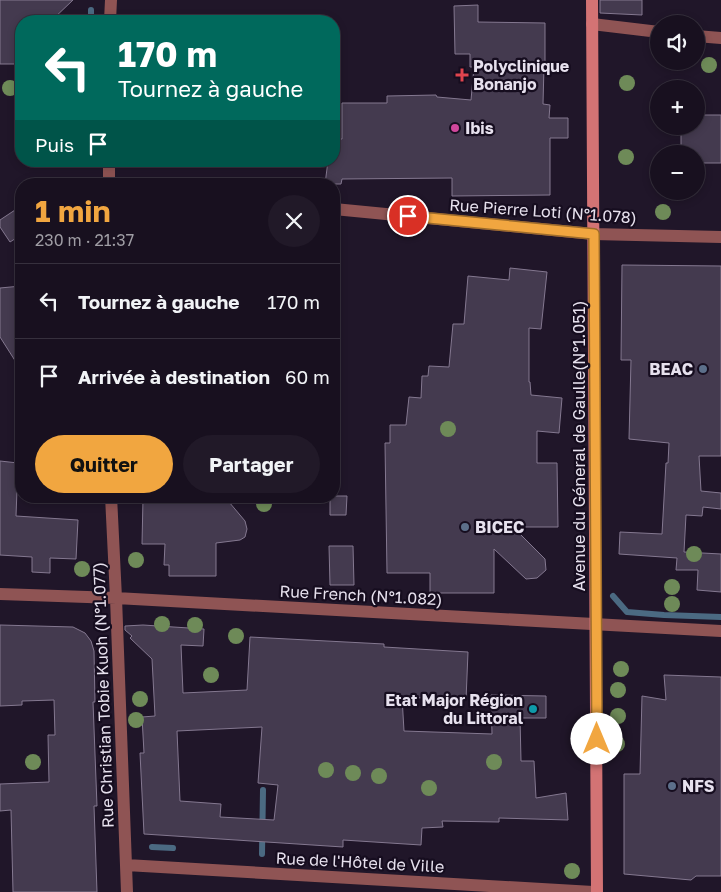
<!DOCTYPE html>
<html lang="fr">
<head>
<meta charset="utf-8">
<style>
  body { margin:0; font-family:"Golos Text",sans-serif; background:#211928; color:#f1f3f6; height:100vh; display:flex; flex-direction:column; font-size:19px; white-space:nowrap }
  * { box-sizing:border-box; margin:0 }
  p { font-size:16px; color:#9f9da4 }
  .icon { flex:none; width:28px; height:28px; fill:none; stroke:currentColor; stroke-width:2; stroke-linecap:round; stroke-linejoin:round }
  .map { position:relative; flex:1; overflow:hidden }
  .panel { position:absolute; left:15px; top:178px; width:325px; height:325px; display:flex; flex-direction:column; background:#18101f; border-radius:20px; box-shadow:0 2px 8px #0003,0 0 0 1px #36303d }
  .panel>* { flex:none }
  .top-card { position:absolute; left:15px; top:15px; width:325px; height:152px; border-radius:20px; box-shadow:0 2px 8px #0003,0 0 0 1px #36303d; background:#00695c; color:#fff; overflow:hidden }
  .buttons { position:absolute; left:650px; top:15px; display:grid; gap:10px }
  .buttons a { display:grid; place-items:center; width:55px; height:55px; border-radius:50%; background:#18101f; box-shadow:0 2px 8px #0003,0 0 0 1px #36303d; font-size:25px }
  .pin { position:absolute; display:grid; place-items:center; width:42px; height:42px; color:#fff; margin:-21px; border:2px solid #fff; border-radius:50%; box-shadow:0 1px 5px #0007 }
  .me { position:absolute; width:55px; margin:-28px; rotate:0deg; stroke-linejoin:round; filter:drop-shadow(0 0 4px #0008) }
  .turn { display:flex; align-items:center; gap:18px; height:105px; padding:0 20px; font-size:22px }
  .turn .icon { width:65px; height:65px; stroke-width:2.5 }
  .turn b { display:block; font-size:35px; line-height:42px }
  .then { display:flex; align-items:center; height:48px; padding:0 20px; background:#0003; gap:10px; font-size:19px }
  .round { display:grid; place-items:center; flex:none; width:52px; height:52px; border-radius:26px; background:#211928 }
  .headline { display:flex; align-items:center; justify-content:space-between; height:85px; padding:0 20px }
  h1 { font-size:30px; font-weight:700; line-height:38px; color:#f1a640 }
  .cta { display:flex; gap:10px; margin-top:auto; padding:10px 20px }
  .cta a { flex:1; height:58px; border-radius:30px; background:#f1a640; color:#111; font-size:20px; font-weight:700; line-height:58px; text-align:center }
  .cta a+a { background:#211928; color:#f1f3f6 }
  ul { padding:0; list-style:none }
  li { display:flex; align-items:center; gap:15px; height:75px; padding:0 20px; border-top:1px solid #36303d }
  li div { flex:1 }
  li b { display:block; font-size:19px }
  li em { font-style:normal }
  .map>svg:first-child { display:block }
</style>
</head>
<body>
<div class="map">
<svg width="721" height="892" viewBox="0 0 721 892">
  <rect width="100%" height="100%" fill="#201629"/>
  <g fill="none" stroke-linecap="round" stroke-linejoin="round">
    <!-- stream -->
    <path stroke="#4b6a82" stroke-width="6" d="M91,21v-11
      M613,596l14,16 37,3 57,2
      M152,847l21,1
      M262,854l1,-64"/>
  </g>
  <!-- building -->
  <path fill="#443a4f" stroke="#847890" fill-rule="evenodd" d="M0,0h73l-22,21h-30v43h-21z
    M600,0h42v15l-42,-2z
    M478,5v17l67,1v43h-1l-1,38 7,1 -1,13h19v20h-18v57l-98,1v-18l-110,1 -1,5h-16l3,-23h6v-22h8v-36h45v-7l49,-1 1,2 34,3 3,-33h-4v-13h-15l-1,-48z
    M696,115h25v48h-25v-9h-15v-28h15z
    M21,206v29l-11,7 -10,-15v-7z
    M622,265l99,1v190h-22l2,35 20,2v16l-18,-2 -1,9 -16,-1 -2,37 37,2v38l-24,-2 1,-20h-22l1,-12 -58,-4 1,-22 42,2 4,-71h2l1,-20 -40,-4 2,-79h-10z
    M510,268l37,4 -6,57 -12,-1v54h1l1,13 31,3 -3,35 -22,-2v32h20l1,64h-45l32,32 1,11 -9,8 -11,1 -32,-30v44h-64v-20h-43l-2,-130h5v-18h16l3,-28 12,1 1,-22h6l1,-10 20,1 4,-43h11l4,-48 41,4z
    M21,286v84l-21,-33v-49z
    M0,461l18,2 -2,53 62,4 -2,39 -26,-1v15l-18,-1v-15l-32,-2z
    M146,496l63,2v-2h15l21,25 2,8 -2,8 -5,3 -24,3v33h-47v-11h-5l1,-21h-23l1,-45h3z
    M330,496h17l-1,19h-16z
    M329,546h24l1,39h-24z
    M0,625l73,2 12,6 6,8 3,10 1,51h-2l4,104h-3l3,86h-84l-2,-82 -11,1v-27l49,-2 -1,-47h7l-1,-35 -32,1v4l-22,1z
    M143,625l61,4 -1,17 -22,-1 2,48 64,-3 3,-53 134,7v3l84,5 -2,48 -64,-3 2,34 88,3 -1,-39 55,1v22h-26l1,43h13l2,37 30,-5 2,27 -69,-2v4l-57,-1 1,6 -21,1 -1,17 -78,-5v7l-199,-13 -4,-81h4l-2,-36 13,-1 -3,-57 -22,-21 2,-2 -7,-6v-4zM262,727l-4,56 20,2 -4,35 -54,-3 1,-13 -41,-3 -3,-70z
    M664,675l57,2v199h-25l-5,4 -67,-6v-100h16l2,-78 24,4z"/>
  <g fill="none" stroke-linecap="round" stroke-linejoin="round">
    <!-- street -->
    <path stroke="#8f5454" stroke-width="12" d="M110,21l1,-21
      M592,24l67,8
      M696,36l25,2
      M109,184v-23
      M334,209l259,25 128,3
      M111,496l5,102 11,294
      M0,594l116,4 605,33
      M126,865l467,27"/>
    <!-- secondary -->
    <path stroke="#d37374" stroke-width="12" d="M592,0l5,892"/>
  </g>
  <!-- trees -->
  <g fill="#6e8a58">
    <circle cx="709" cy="65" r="8"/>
    <circle cx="627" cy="83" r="8"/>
    <circle cx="10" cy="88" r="8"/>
    <circle cx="626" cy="157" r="8"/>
    <circle cx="663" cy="212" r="8"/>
    <circle cx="448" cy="429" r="8"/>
    <circle cx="264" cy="504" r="8"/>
    <circle cx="694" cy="554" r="8"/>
    <circle cx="136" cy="560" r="8"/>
    <circle cx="82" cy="569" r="8"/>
    <circle cx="672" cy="587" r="8"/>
    <circle cx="672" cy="604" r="8"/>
    <circle cx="162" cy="624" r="8"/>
    <circle cx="195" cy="625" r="8"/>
    <circle cx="236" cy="636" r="8"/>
    <circle cx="621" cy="669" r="8"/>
    <circle cx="211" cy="675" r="8"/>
    <circle cx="618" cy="690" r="8"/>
    <circle cx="140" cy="699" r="8"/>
    <circle cx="618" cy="716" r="8"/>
    <circle cx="136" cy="720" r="8"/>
    <circle cx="617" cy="744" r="8"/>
    <circle cx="33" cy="762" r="8"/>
    <circle cx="494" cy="762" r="8"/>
    <circle cx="326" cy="770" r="8"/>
    <circle cx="353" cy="773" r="8"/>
    <circle cx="379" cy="776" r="8"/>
    <circle cx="429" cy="788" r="8"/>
    <circle cx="572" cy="871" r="8"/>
  </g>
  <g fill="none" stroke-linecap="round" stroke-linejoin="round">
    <!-- route casing -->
    <g stroke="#9d6c2a" stroke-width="12">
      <path id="route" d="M408,216l186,18 3,505"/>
    </g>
    <!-- route -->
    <use href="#route" stroke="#f1a640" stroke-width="9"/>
  </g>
  <!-- markers -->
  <path fill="#e0444e" stroke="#160d1f" stroke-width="2" d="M459.5 67.5h5v5h5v5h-5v5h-5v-5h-5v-5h5z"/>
  <circle fill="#d1479c" stroke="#160d1f" stroke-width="2" cx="455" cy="128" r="5"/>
  <g fill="#5c6f8a" stroke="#160d1f" stroke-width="2">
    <circle cx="703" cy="369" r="5"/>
    <circle cx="465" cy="527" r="5"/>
    <circle cx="672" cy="786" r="5"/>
  </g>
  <circle fill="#0f9aa8" stroke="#160d1f" stroke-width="2" cx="533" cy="709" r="5"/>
  <g text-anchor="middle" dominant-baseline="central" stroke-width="4.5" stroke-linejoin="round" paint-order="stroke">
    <!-- poi labels -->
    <g font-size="16" font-weight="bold" fill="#e7e1ee" stroke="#160d1f" text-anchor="start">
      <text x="473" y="66">Polyclinique<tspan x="473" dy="18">Bonanjo</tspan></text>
      <text x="465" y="128">Ibis</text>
      <text x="693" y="369" text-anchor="end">BEAC</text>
      <text x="475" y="527">BICEC</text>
      <text x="523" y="700" text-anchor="end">Etat Major Région<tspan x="523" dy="18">du Littoral</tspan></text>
      <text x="682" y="786">NFS</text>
    </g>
    <!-- street labels -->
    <g font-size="16" fill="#e7e1ee" stroke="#160d1f">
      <text transform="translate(543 211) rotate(4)">Rue Pierre Loti (N°1.078)</text>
      <text transform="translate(579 446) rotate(-90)">Avenue du Géneral de Gaulle(N°1.051)</text>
      <text transform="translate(361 595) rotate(3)">Rue French (N°1.082)</text>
      <text transform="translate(103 695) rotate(-92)">Rue Christian Tobie Kuoh (N°1.077)</text>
      <text transform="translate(360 862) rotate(3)">Rue de l'Hôtel de Ville</text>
    </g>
  </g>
</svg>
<div class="buttons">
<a><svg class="icon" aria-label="sound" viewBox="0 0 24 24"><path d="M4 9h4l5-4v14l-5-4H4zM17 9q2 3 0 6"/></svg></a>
<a>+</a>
<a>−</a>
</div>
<div class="pin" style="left:408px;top:216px;background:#d93025"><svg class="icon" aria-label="arrive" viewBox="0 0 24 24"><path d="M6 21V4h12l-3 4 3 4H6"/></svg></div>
<svg class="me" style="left:597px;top:739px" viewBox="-20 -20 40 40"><circle r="19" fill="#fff"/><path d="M0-13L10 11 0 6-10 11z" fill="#f1a640"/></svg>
<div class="top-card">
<div class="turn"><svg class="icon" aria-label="left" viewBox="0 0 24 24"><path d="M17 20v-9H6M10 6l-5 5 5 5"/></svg><div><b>170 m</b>Tournez à gauche</div></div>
<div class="then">Puis<svg class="icon" aria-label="arrive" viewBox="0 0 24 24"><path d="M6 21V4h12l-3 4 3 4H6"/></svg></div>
</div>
<section class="panel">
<div class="headline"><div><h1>1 min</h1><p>230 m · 21:37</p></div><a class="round"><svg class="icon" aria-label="close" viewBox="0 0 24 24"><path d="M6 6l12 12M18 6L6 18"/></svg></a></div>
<ul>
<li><svg class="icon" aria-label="left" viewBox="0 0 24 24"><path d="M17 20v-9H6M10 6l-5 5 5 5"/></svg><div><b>Tournez à gauche</b></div><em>170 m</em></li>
<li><svg class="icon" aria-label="arrive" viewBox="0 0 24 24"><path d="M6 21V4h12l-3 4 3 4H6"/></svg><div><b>Arrivée à destination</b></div><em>60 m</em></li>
</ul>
<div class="cta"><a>Quitter</a><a>Partager</a></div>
</section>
</div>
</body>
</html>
